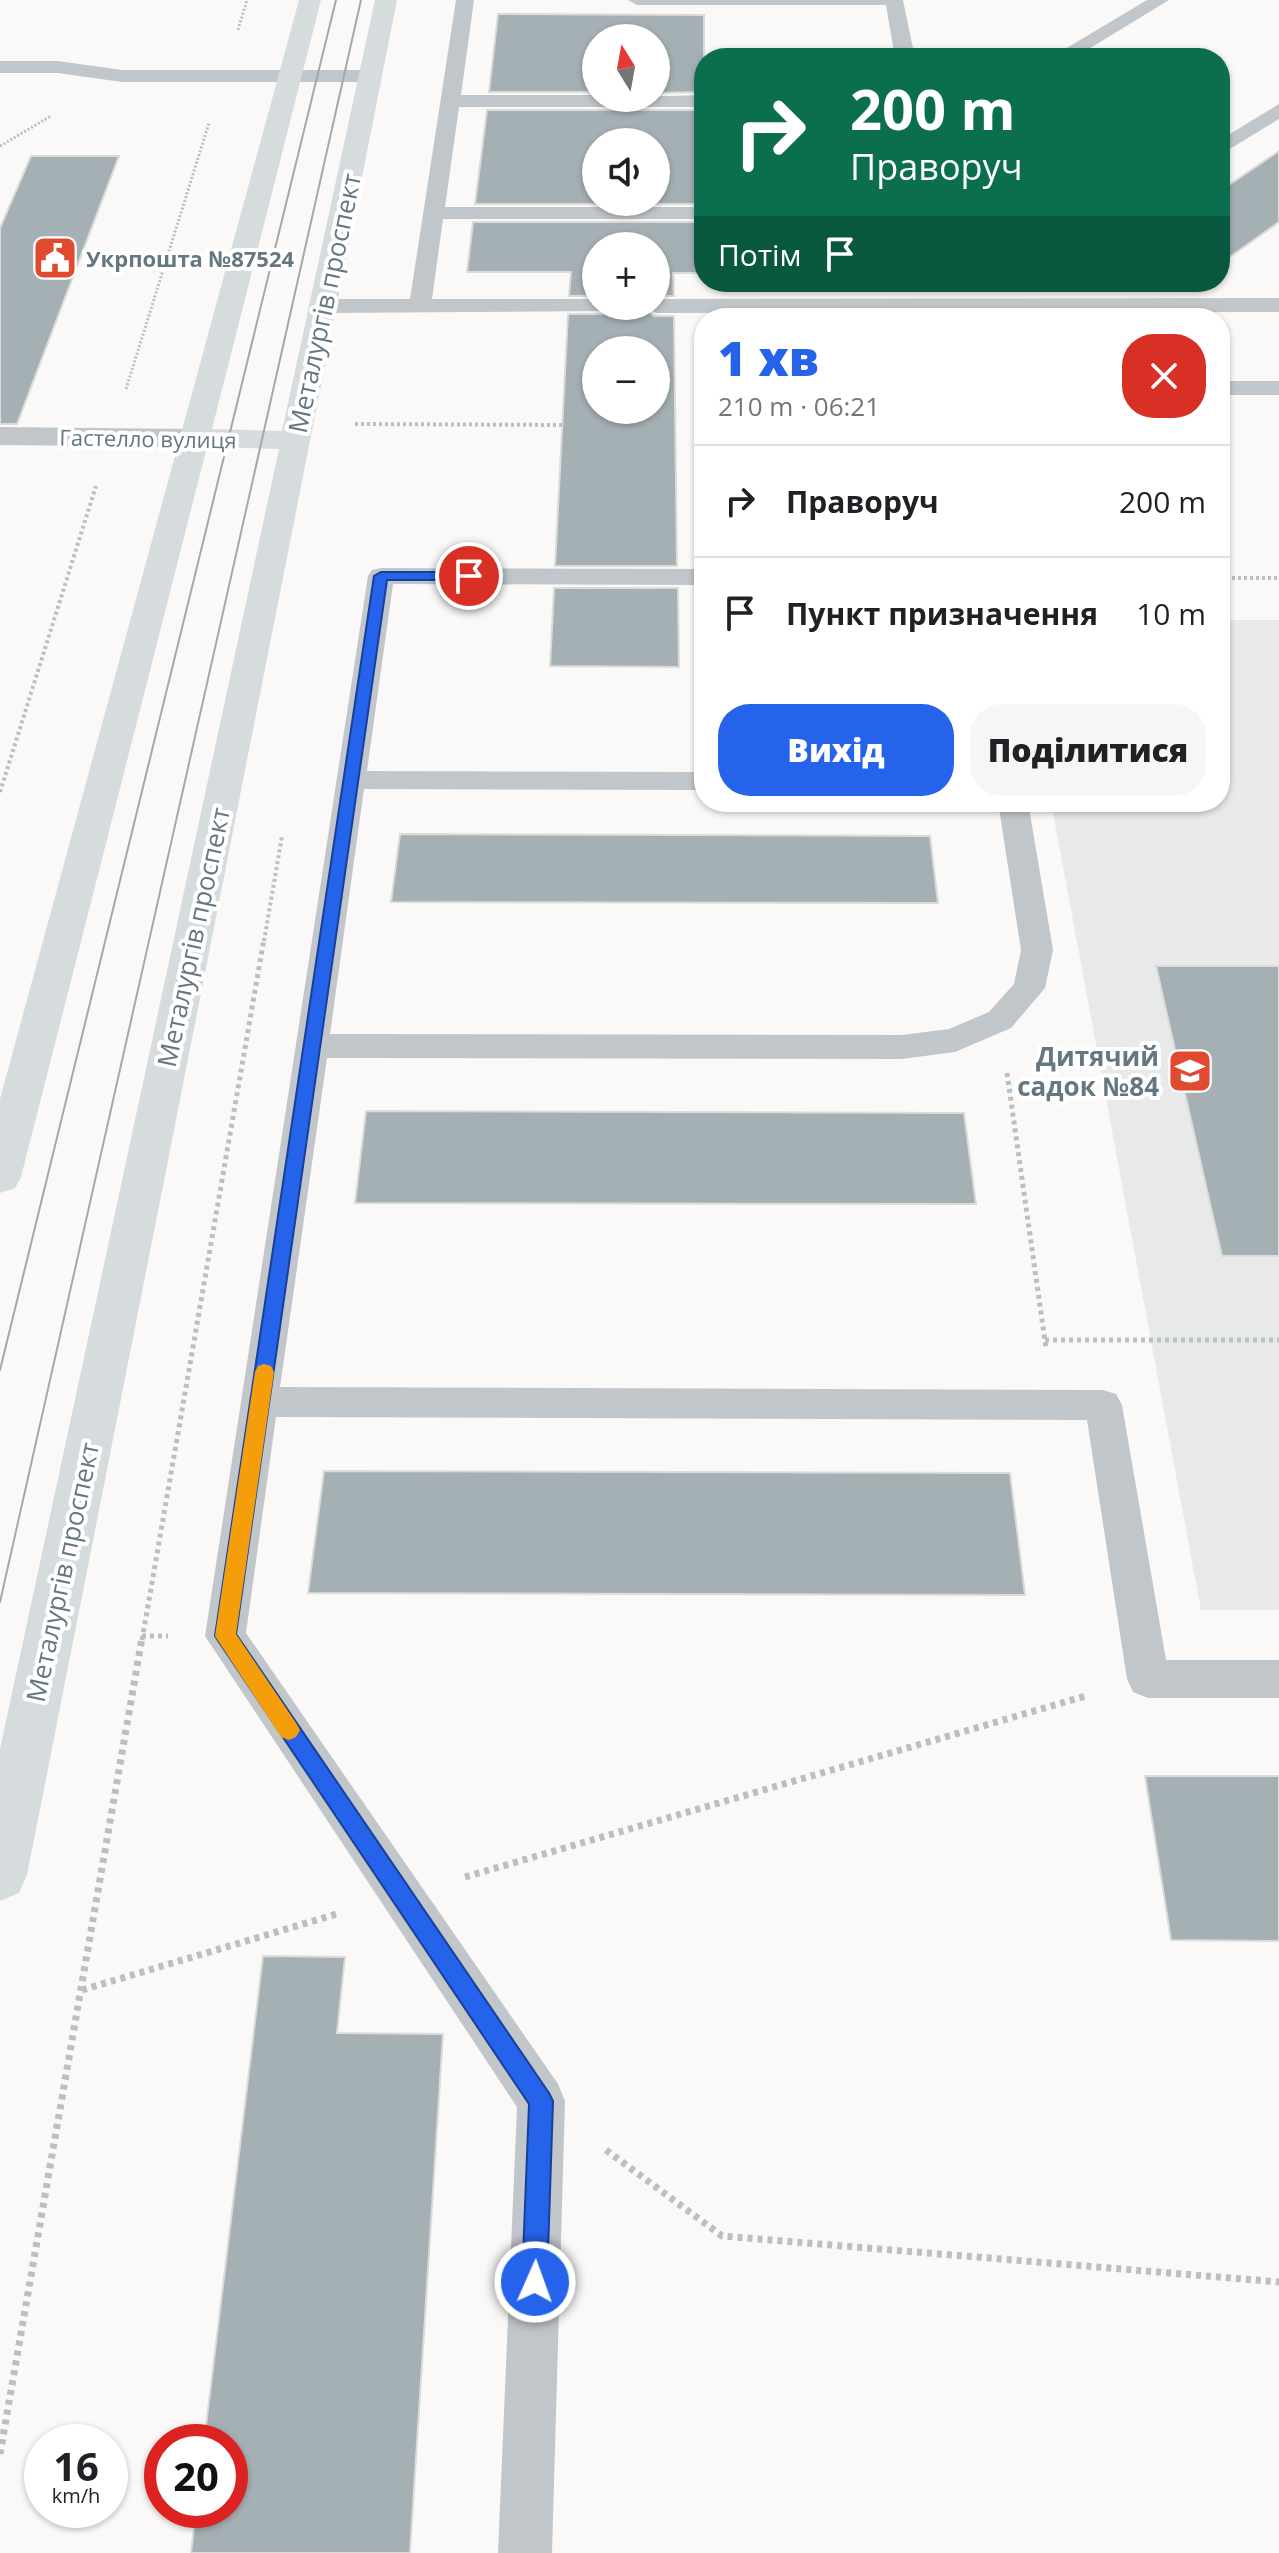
<!DOCTYPE html>
<html lang="uk">
<head>
<meta charset="utf-8">
<style>
  body { margin:0; font-family:"Open Sans",sans-serif; background:#f6f6f6; color:#202124; height:100vh; display:flex; flex-direction:column; font-size:30px; white-space:nowrap }
  * { box-sizing:border-box; margin:0 }
  p { font-size:26px; color:#757577 }
  .icon { flex:none; width:44px; height:44px; fill:none; stroke:currentColor; stroke-width:2; stroke-linecap:round; stroke-linejoin:round }
  .map { position:relative; flex:1; overflow:hidden }
  .sheet { position:absolute; left:694px; top:308px; width:536px; height:504px; display:flex; flex-direction:column; background:#fff; border-radius:32px; box-shadow:0 2px 6px #0004 }
  .sheet>* { flex:none }
  .banner { position:absolute; left:694px; top:48px; width:536px; height:244px; border-radius:32px; box-shadow:0 2px 6px #0004; background:#0b6e4f; color:#fff; overflow:hidden }
  .needle { width:52px; rotate:349deg }
  .tools { position:absolute; left:582px; top:24px; display:grid; gap:16px }
  .tools a { display:grid; place-items:center; width:88px; height:88px; border-radius:50%; background:#fff; box-shadow:0 2px 6px #0004; font-size:40px }
  .speed { position:absolute; left:24px; top:2424px; display:flex; gap:16px; font-size:40px; font-weight:700; text-align:center }
  .speed>* { display:grid; place-content:center; width:104px; height:104px; border-radius:50%; background:#fff; box-shadow:0 2px 6px #0004; line-height:1 }
  .speed small { font-size:20px; font-weight:400 }
  .speed .limit { border:12px solid #d22; background:#fff; color:#111 }
  .pin { position:absolute; display:grid; place-items:center; width:68px; height:68px; color:#fff; margin:-34px; border:4px solid #fff; border-radius:50%; box-shadow:0 2px 8px #0007 }
  .me { position:absolute; width:88px; margin:-44px; rotate:2deg; stroke-linejoin:round; filter:drop-shadow(0 0 6px #0008) }
  .turn { display:flex; align-items:center; gap:28px; height:168px; padding:0 24px; font-size:36px }
  .turn .icon { width:104px; height:104px; stroke-width:2.5 }
  .turn b { display:block; font-size:56px; line-height:68px }
  .then { display:flex; align-items:center; height:76px; padding:0 24px; background:#0003; gap:16px; font-size:30px }
  .round { display:grid; place-items:center; flex:none; width:84px; height:84px; border-radius:32px; background:#f6f6f6 }
  .head { display:flex; align-items:center; justify-content:space-between; height:136px; padding:0 24px }
  h1 { font-size:48px; font-weight:800; line-height:60px; color:#2563eb }
  .primary-button { display:flex; gap:16px; margin-top:auto; padding:16px 24px }
  .primary-button a { flex:1; height:92px; border-radius:32px; background:#2563eb; color:#fff; font-size:32px; font-weight:800; line-height:92px; text-align:center }
  .primary-button a+a { background:#f6f6f6; color:#202124 }
  ul { padding:0; list-style:none }
  li { display:flex; align-items:center; gap:24px; height:112px; padding:0 24px; border-top:2px solid #e0e0e0 }
  li div { flex:1 }
  li b { display:block; font-size:30px }
  li em { font-style:normal }
  .map>svg:first-child { display:block }
</style>
</head>
<body>
<div class="map">
<svg width="1279" height="2553" viewBox="0 0 1279 2553">
  <rect width="100%" height="100%" fill="#faf9f8"/>
  <!-- built -->
  <path fill="#e8e9e9" d="M1220,620h59v990h-78l-150,-808h169z"/>
  <!-- building -->
  <path fill="#a5b0b5" stroke="#dcdbda" stroke-width="2" fill-rule="evenodd" d="M498,14l206,1v77l-48,1v-55h-60v54h-107z
    M487,110h217v94h-229zM596,142h60v60h-60z
    M1279,151v71l-59,42v-73z
    M31,156h88l-102,268h-17v-196z
    M473,222h231v51h-31l1,23h-18v-50h-60v50h-27l2,-24h-104z
    M610,306h32l12,10h20l3,250h-122l13,-252h36zM596,350h60v60h-60z
    M554,588h124l1,79 -129,-1z
    M400,834l530,2 8,67 -547,-1z
    M1156,966h123v290h-57z
    M366,1111l598,2 12,91 -621,-1z
    M324,1471l686,2 15,122 -717,-2z
    M1145,1776h134v165l-108,-1z
    M263,1956l82,1 -8,76 106,1 -33,519h-219l5,-43h34v-68h-26z"/>
  <g fill="none" stroke-linecap="round" stroke-linejoin="round">
    <!-- path-far3 -->
    <path stroke="#bbbfc2" stroke-width="3" stroke-dasharray="2 2" stroke-linecap="butt" d="M238,30l9,-30
      M0,146l51,-30
      M126,389l83,-266"/>
    <!-- path-far2 -->
    <path stroke="#bbbfc2" stroke-width="4" stroke-dasharray="3 3" stroke-linecap="butt" d="M355,424l207,1
      M1220,578h59
      M0,792l96,-306
      M264,941l18,-105"/>
    <!-- path-far1 -->
    <path stroke="#bbbfc2" stroke-width="5" stroke-dasharray="4 4" stroke-linecap="butt" d="M1007,1073l39,275
      M1045,1340h234
      M142,1636h26
      M142,1640l122,-701"/>
    <!-- path -->
    <path stroke="#bbbfc2" stroke-width="7" stroke-dasharray="5 5" stroke-linecap="butt" d="M465,1877l624,-182
      M82,1990l258,-77
      M606,2150l116,86 557,46
      M0,2454l142,-816"/>
    <!-- lane -->
    <path fill="#c1c6ca" fill-rule="evenodd" d="M456,0h18l-13,95h135v3l108,-3v12h-245l-14,100h259v12h-261l-11,80h164v7h11l-3,5 -281,2 -11,-7 11,-7h87z
      M628,0h275l12,58h-20l-9,-53h-249z
      M1147,0h22l-95,58h-24z
      M0,61h58l64,9h249l10,6 -10,6h-249l-64,-9h-58z
      M1279,104v15l-59,36v-15z
      M1279,298v14l-623,1 -11,-7h11v-7z
      M1220,381h59v14h-59z
      M381,568l323,1v16l-311,-1 -26,187 337,1v18l-340,-1 -34,245 572,1 47,-6 40,-17 25,-28 7,-34 -23,-148h30l25,148 -8,38 -34,40 -56,24 -53,7 -575,-1 -47,329 823,3 13,4 6,11 44,255h113v38h-131l-15,-6 -6,-13 -40,-259 -811,-3 -30,216 312,451 7,17 -13,452h-54l19,-446 -312,-471 163,-1060 4,-6z"/>
    <!-- street -->
    <path fill="#c1c6ca" fill-rule="evenodd" d="M0,427l194,2 11,3 4,6 -4,6 -11,3 -194,-2z"/>
    <!-- primary -->
    <path fill="#d6dbde" fill-rule="evenodd" d="M299,0h22l-109,429 70,2 93,-431h22l-370,1875 -8,18 -19,8v-152l279,-1300 -72,-2 -186,730 -6,11 -15,5v-94z"/>
    <!-- tram -->
    <path stroke="#a0a9ae" stroke-width="2" d="M0,1370l336,-1370
      M0,1602l361,-1602"/>
  </g>
  <!-- route -->
  <path fill="#2563eb" stroke="#184099" stroke-width="2" d="M381,572h88l6,4 -6,4h-82l-151,1054 313,459 4,8 -6,181 -3,9 -9,4 -9,-4 -4,-9 7,-178 -314,-468 159,-1060z"/>
  <!-- slow -->
  <path fill="#f59e0b" d="M264,1364l7,2 3,6 -38,262 60,89 4,7 -4,7 -7,3 -8,-3 -66,-101 40,-264 3,-6z"/>
  <!-- icons -->
  <defs>
    <g id="civic-square" transform="scale(2.3)"><rect x="-9" y="-9" width="18" height="18" rx="4" fill="#e04a31" stroke="#fff"/><path d="M-.6-6.5H3V-4.5H.6V-3L4-1V1h2V6H-6V1h2V-1L-.6-3ZM-1.2 2.5V6h2.4V2.5Z" fill="#fff"/></g>
    <g id="school-square" transform="scale(2.3)"><rect x="-9" y="-9" width="18" height="18" rx="4" fill="#e04a31" stroke="#fff"/><path d="M0-5L7-2L0 1L-7-2ZM-4 1L0 2.5L4 1V4Q0 6-4 4Z" fill="#fff"/></g>
  </defs>
  <g fill-rule="evenodd">
    <use href="#civic-square" x="55" y="258"/>
    <use href="#school-square" x="1190" y="1071"/>
  </g>
  <g text-anchor="middle" dominant-baseline="central" stroke-width="8" stroke-linejoin="round" paint-order="stroke">
    <!-- far-poi labels -->
    <g font-size="22" font-weight="bold" fill="#657882" stroke="#fff" text-anchor="start">
      <text x="86" y="258">Укрпошта №87524</text>
    </g>
    <!-- far-street labels -->
    <g font-size="22" fill="#657882" stroke="#fff">
      <text transform="translate(148 438) rotate(1)">Гастелло вулиця</text>
    </g>
    <!-- street labels -->
    <g font-size="26" fill="#657882" stroke="#fff">
      <text transform="translate(324 303) rotate(-78)">Металургів проспект</text>
      <text transform="translate(193 937) rotate(-78)">Металургів проспект</text>
      <text transform="translate(62 1572) rotate(-78)">Металургів проспект</text>
    </g>
    <!-- poi labels -->
    <g font-size="26" font-weight="bold" fill="#657882" stroke="#fff" text-anchor="end">
      <text x="1159" y="1056">Дитячий<tspan x="1159" dy="30">садок №84</tspan></text>
    </g>
  </g>
</svg>
<div class="tools">
<a><svg class="needle" viewBox="-14 -14 28 28"><path d="M0-13l5 13h-10z" fill="#e53935"/><path d="M0 13l5-13h-10z" fill="#757577"/></svg></a>
<a><svg class="icon" aria-label="sound" viewBox="0 0 24 24"><path d="M4 9h4l5-4v14l-5-4H4zM17 9q2 3 0 6"/></svg></a>
<a>+</a>
<a>−</a>
</div>
<div class="speed"><div>16<small>km/h</small></div><div class="limit">20</div></div>
<div class="pin" style="left:469px;top:576px;background:#d93025"><svg class="icon" aria-label="arrive" viewBox="0 0 24 24"><path d="M6 21V4h12l-3 4 3 4H6"/></svg></div>
<svg class="me" style="left:535px;top:2282px" viewBox="-20 -20 40 40"><circle r="17" fill="#2563eb" stroke="#fff" stroke-width="3"/><path d="M0-11L8 9 0 5-8 9z" fill="#fff"/></svg>
<div class="banner">
<div class="turn"><svg class="icon" aria-label="right" viewBox="0 0 24 24"><path d="M7 20v-9h11M14 6l5 5-5 5"/></svg><div><b>200 m</b>Праворуч</div></div>
<div class="then">Потім<svg class="icon" aria-label="arrive" viewBox="0 0 24 24"><path d="M6 21V4h12l-3 4 3 4H6"/></svg></div>
</div>
<section class="sheet">
<div class="head"><div><h1>1 хв</h1><p>210 m · 06:21</p></div><a class="round" style="background:#d93025;color:#fff"><svg class="icon" aria-label="close" viewBox="0 0 24 24"><path d="M6 6l12 12M18 6L6 18"/></svg></a></div>
<ul>
<li><svg class="icon" aria-label="right" viewBox="0 0 24 24"><path d="M7 20v-9h11M14 6l5 5-5 5"/></svg><div><b>Праворуч</b></div><em>200 m</em></li>
<li><svg class="icon" aria-label="arrive" viewBox="0 0 24 24"><path d="M6 21V4h12l-3 4 3 4H6"/></svg><div><b>Пункт призначення</b></div><em>10 m</em></li>
</ul>
<div class="primary-button"><a>Вихід</a><a>Поділитися</a></div>
</section>
</div>
</body>
</html>
